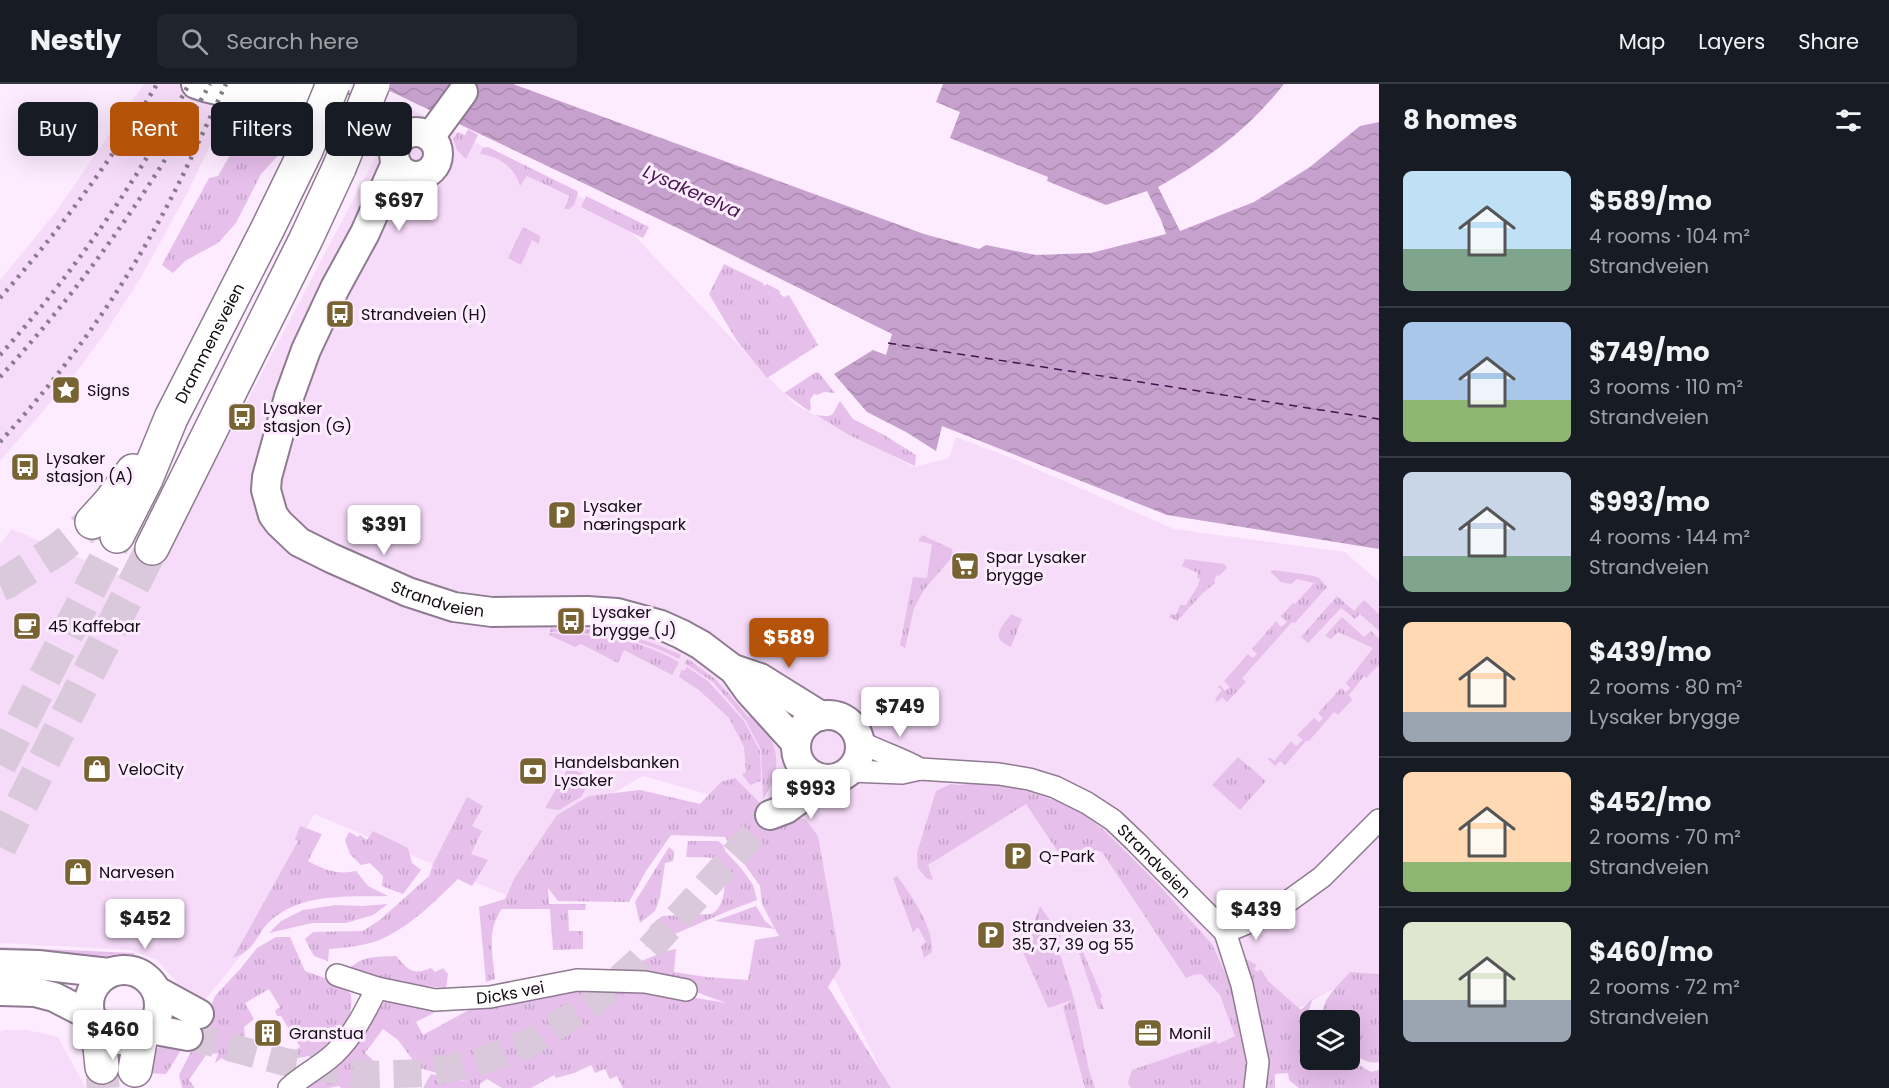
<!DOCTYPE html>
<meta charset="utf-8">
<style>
body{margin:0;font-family:Poppins,sans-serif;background:#20242c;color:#f1f3f6;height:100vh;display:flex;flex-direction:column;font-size:22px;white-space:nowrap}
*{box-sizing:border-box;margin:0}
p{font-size:20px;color:#9ea1a6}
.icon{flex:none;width:33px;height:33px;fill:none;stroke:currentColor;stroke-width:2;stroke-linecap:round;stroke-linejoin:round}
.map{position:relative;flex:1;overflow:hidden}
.details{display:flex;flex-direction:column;background:#171b24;width:510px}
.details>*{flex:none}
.guide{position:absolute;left:18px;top:18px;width:570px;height:54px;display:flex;gap:12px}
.tools{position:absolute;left:1300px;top:926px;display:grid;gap:12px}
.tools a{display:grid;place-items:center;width:60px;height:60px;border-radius:9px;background:#171b24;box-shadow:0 6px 24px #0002;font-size:30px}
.price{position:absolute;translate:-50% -51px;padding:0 14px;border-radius:6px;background:#fff;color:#222;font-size:20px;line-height:39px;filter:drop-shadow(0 2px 3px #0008)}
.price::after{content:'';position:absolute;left:50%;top:36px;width:18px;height:14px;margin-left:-9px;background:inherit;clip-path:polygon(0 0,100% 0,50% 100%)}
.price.on{background:#b45309;color:#fff}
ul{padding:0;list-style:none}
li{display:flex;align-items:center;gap:18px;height:150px;padding:0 24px}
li+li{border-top:2px solid #363941}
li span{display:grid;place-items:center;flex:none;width:168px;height:120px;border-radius:9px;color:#555}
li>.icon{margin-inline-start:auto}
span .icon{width:72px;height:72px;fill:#fffc;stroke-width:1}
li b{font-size:26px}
h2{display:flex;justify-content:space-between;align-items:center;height:72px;padding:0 24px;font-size:26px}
.tag{padding:0 21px;border-radius:9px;background:#171b24;box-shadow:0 6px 24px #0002;font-size:21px;line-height:54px}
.tag.on{background:#b45309;color:#fff}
header{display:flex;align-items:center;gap:36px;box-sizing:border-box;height:84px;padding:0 30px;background:#171b24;border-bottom:2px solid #363941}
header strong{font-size:28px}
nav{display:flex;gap:33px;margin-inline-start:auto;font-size:21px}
.search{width:420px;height:54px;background:#20242c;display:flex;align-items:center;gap:15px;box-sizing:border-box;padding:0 21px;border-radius:9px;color:#9ea1a6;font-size:22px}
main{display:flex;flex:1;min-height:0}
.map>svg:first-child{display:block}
.built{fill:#f7dcfa}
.grass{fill:url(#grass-tufts)}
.water{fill:url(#water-waves)}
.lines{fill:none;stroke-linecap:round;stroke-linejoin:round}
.ferry{stroke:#44154b;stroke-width:1.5;stroke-dasharray:8 6;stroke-linecap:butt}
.secondary-tunnel{stroke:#dac9db;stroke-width:28;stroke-dasharray:28 14;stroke-linecap:butt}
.trunk-tunnel{stroke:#dac9db;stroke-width:33;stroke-dasharray:33 16;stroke-linecap:butt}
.minor-casing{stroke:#8e7b90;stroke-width:24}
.secondary-casing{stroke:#8e7b90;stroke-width:32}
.trunk-casing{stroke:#8e7b90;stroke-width:36}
.minor{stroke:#fff;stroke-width:21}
.secondary{stroke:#fff;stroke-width:28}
.trunk{stroke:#fff;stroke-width:33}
.rail{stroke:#8a7d8b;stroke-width:4.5;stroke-dasharray:3 6;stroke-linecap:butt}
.trunk-bridge-casing{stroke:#8e7b90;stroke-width:36;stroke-linecap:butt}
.trunk-bridge{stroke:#fff;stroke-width:33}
.labels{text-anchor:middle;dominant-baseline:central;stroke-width:6;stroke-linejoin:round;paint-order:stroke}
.poi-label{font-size:16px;fill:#110a12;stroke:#fdebff;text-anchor:start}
.street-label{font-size:16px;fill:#110a12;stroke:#fdebff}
.water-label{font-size:18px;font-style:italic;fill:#44154b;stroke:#fdebff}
</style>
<header>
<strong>Nestly</strong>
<div class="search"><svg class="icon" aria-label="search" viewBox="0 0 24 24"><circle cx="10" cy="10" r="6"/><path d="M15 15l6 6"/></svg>Search here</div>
<nav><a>Map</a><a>Layers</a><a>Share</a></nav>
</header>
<main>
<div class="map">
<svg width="1379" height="1004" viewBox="0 0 1379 1004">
<defs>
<pattern id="grass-tufts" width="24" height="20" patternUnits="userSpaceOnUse" patternTransform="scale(1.5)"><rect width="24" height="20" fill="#e6bfeb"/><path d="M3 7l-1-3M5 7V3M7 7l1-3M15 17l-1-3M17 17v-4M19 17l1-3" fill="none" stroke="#c4a3c8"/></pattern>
<pattern id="water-waves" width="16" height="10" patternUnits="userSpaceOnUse" patternTransform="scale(1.5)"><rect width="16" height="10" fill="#c7a1cd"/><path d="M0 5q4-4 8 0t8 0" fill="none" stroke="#aa89af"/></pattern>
</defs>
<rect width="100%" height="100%" fill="#fdebff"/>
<path class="built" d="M144,0h95l-50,106 -49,89 -31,48 -33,46 -76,88v-181l55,-67z
M403,21l211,109 180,190 120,63 35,-9 7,-21 48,18 170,74 171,23 34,30v411l-24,-16 -200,111h-265l-144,-283 -103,-29 -93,54 -44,65 -192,-81 -75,144 -34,42 -25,-14 -23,-26 -28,-10 -129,-7v-399l12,-15 137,59z
M4,946h23l31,7 28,51h-86v-56z"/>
<path class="grass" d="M272,38l23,2 -11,25 -23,25 -25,49 -18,20 -33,18 -12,12 -11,-8 47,-87 9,-2 30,-52z
M468,45l10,6 -12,24 -9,-9 -4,-11 5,-7 7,3z
M488,63l89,44 1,2 -4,12 -5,4h-5l6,-13 -43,-20 -7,10c-5,-18 -21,-30 -40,-32l3,-6z
M586,112l63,31 -6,11 -62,-31z
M523,143l17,9 -1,8 -7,-4 -11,25 -13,-7z
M724,180l39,19 1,3 3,-2 13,7v3l4,3 5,-2 29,50 -51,33 -30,-37 -28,-47z
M816,288l3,1 16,20 -11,-1 -7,3 -3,-1 -4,6 1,9 -2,2 -25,-18z
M840,317l13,18 31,16 32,20 -1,11 -66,-31 -33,-20c20,3 15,0 24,-14z
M355,432l46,4c-17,16 -26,11 -47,7z
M922,451l30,14 1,7 -29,34 -10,18 -9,40 -5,-3 13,-68 14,1 5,-34 -14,-3z
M1185,475l39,5 3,4 -8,8 -2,-1 -3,5 1,3 -13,11 -25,27 -8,-4 2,-3 5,1 4,-10h6c5,-11 10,-12 14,-26l-3,-1 1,-5 -16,-7z
M1274,486l40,6 5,2 8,9 -32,36 -3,-1 -50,56 4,4 -19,20 -5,-5 -4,5 -3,-3 7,-9 -4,-3 2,-2 5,6 5,-4 -6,-6 24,-27 5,4 4,-4 -5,-5 24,-28 5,6 6,-5 -6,-6 12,-13 2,1 19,-21 -17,-4 -6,5 -10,-2 -10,-10z
M1337,512l17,15 10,-11 15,14v17l-19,-17 -5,5 -14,-11 -33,35 -7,-6z
M1011,530l11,5 -11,28c-22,-9 -10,-19 0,-33z
M1342,533l22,20 7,-6 8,8v26l-13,13 -2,-2 -15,19 3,5 -14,15 -4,-3 -25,29h-3l-21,24 -5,-4 -5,5 -7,-7 1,-2 5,4 17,-20 5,5 7,-6 -6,-5 17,-17 5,4 4,-4 -5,-5 23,-25 5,4 4,-4 -4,-5 27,-35 -35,-16 -7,7 -6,-3z
M550,544l61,2 47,15 23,10 -2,4c-43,-23 -80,-26 -129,-27z
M550,549c49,2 85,4 129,29l-7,13 -48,-25 -6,13 -37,-19 -6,3 -26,-12z
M688,575l27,20 15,16 18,22 8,-3c22,29 29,54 7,85l-2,-49 -15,-29 -33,-39 -29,-19z
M687,583l21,14 36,40 16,30 1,30 -11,4 -8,-11 4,-2 -2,-25 -15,-29 -30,-28 -20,-13 3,-8 2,2z
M1238,673l28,24 -26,29 -28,-25z
M568,684l24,9 -11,20 -22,13 -14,-2z
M735,694l47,47 15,-7 8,1 13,17 23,130 -13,21 63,101h-268l-6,-12 -7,3 -5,-10 -10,4 -4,-8 -17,8 -18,5 -2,-3 -23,13h-29l-15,-9 -7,5v4h-57l8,-14 38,8 -50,-14 -21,-28 -15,-11 -18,24 9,8 -7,27h-26l-2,-2 -10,2h-30l50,-43 37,-45 59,7 -29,15 7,13 53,-29 89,-16 66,-3 95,16 -52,-19 -50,-8 3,-9 39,-16 10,-2 -2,23 32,5 42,3 7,-40 24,-4 -4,-7 -60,-8 41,-15 9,15 10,8 -13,-25 -2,-18 -35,-49 -54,-2 -25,36 -17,31 -71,-1 -10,-13 1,16h37l-1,6h-17l1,21h14v18l-30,1 -3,-41h-48c-16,20 -9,47 -7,70l-9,3 -7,-75 26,-8 10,-22 42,-62 32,-19 51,-6 60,14 21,-22z
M994,697l79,25 31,24 52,52 56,62 27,59 5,28 2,39 -2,18h-113l-3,-5 4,-13 84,-29 2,3 17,-8 -15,-41 -19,-21 -8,1 -7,3 -84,-126 -17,-5 -21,14 -38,-57 -98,61 5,15 -6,-1 -9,-11 -1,-15 19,-62 15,-7 7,1z
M467,713l16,9 -11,20 10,5 -11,23 17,6 -16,26 -14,-7c-23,22 -45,45 -74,59 -14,7 -39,10 -55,11l-1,12 -14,-5 -9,-17 8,-7 50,-1 18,-12 48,-43 3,-9 6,2 -6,-3z
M300,742l22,8 -14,27c17,9 29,14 48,10l12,15 20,10c-41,1 -88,-4 -120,27 -8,8 -13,22 -23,29 -3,3 -9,4 -12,6l65,-117 -3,-2z
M373,747l35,17 4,15 9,7 -18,24 -21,-8 1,-10 -13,-13 -9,2 -11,-11 -5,-14 4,-8 9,5 2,-2 7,5z
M688,757h30l5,4 3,7 15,16 12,17 4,15 -29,11 -83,36 5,-21 12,-10 49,-2c16,-5 19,-49 4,-55 -8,-3 -21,-1 -29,-2z
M669,763l5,4 -1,10 -8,2 -5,34 -5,14 -15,12 -5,-21z
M897,792c14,19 37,51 35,76l-8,6 -3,-12 5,-4 -8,-15 -5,5 -20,-54z
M388,820l-15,11 -27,8h-34l-43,10 12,-12 22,-11 33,-5 26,1z
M1040,822l21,30 -4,9 17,54 15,71 6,18h-10l-22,-81 9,-7 -24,8 -25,-56z
M276,853h14l15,34 31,11 15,12c3,34 -16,45 -40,64l-2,-2 -23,4 -1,-3 15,-10 -19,-31h-4l-2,-5 5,-4 -11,-18 -24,14 9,16 -10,8 1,9 -10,6 4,9 -15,9 -2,-2 -7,5 3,-10 -12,2 -17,25 6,8h-13l-3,-13 22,-43 14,-36 26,-28 16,-20z
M1080,861l22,51 -2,2 4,11h-6l-20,-59z
M0,863l134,6 1,2 -17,-1 -27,5 -91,-7z
M396,872c13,14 16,20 35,12l4,4 8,-4 5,6 -2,14 -35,-3 -62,-16c13,-14 29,-12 47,-13z
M1242,873l15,8 -3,4 4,3 3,-3 7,12 33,29 12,-12 -5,14 3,11v36h38l22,13 8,-2v18h-80l-10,-8 -1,-7 -13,1v14h-11z
M1350,888l29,2v88c-11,2 -22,-4 -29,-12v-30h-26c-6,-19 15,-35 26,-48z
M165,959l18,4 -17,27 -20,-1c1,-14 7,-23 19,-30z"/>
<path class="water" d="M375,0h138l411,150 55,15 7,-4 50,10 55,-2 75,-19 -5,-14 -14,-29 -41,14 -59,-24 1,-4 -98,-39 10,-26 -24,-10 7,-18h341c-34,44 -77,76 -126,103l22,44 74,-29 56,-35 50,-41 19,-4v427l-212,-34 -225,-89 -6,25 -30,-19 -39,-20 -33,-38 39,-24 13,5 6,-21 -202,-100z"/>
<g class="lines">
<path class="ferry" d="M888,259l491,76"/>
<path class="secondary-tunnel" d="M188,952l97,26 82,13 59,-2 55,-12 49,-18 62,-40 46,-41 132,-147"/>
<path class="trunk-tunnel" d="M0,501l7,-3 50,-32 35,-28
M0,681l117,-229
M0,763l152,-299
M102,983l1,21"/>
<g class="minor-casing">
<g id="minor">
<path d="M860,658c20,10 41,16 60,27"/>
<path id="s1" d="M850,687l52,2 18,-4 79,5 30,5 26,8 32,16 26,17 22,21 90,91 17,53 16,77 -3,26"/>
<path d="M1225,848l47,-19 32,-23 18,-13 57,-57"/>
<path id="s2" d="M337,891l40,13 58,12 55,-3 87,-17 68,2 41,8"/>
<path d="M289,1004c14,-13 31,-21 45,-34 19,-18 31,-42 43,-66"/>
</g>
</g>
<g class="secondary-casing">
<g id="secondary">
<path d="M196,0c31,12 61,10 93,0"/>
<path d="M271,6c17,3 35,4 51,9 26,9 57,27 73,50"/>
<circle cx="416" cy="70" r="22"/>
<path d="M430,53l33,-45"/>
<path id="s3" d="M396,79l-31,70 -30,55 -29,62 -17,47 -22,80 -1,13 7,25 6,8 20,19 32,16 77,34 46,15 38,5 95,-1 30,2 44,12 20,9 20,11 33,25 15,21 47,52"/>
<path d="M736,586l24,8 61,38"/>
<circle cx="828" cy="663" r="32"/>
<path d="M770,731l16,-6 41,-30"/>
<path d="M0,880l38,1 71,8"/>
<circle cx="124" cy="921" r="35"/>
<path d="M0,907l35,1 19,5 37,19"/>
<path d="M157,907l42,23"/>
<path d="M150,945l38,7"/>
</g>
</g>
<g class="trunk-casing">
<g id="trunk">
<path d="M92,438l19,-21 22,-30"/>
<path id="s4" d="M117,452l29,-57 25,-61 96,-188 39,-80"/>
<path d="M152,464l154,-309 33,-71"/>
<path d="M98,943l4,40"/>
<path d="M135,986l6,-35"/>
</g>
</g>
<use href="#minor" class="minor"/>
<use href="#secondary" class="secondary"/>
<use href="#trunk" class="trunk"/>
<path class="rail" d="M0,214c58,-66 112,-138 157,-214
M0,271c74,-82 137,-174 189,-271
M0,293c82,-89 151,-188 210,-293
M0,358c65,-71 121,-149 166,-234 22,-41 40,-83 60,-124"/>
<g class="trunk-bridge-casing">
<path id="trunk-bridge" d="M306,66l27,-66
M339,84l34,-84"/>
</g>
<use href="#trunk-bridge" class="trunk-bridge"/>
</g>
<defs>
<g id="bus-square" transform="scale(1.5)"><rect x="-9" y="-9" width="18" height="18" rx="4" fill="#786332" stroke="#fdebff"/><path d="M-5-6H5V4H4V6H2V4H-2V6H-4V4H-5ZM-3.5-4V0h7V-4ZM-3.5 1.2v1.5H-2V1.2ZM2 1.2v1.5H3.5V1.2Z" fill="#fff"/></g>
<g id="sight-square" transform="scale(1.5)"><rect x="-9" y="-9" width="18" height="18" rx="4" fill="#786332" stroke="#fdebff"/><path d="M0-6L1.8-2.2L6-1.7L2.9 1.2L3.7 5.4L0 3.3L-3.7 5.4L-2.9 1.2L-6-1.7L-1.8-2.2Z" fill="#fff"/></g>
<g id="parking-square" transform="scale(1.5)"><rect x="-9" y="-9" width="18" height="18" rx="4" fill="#786332" stroke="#fdebff"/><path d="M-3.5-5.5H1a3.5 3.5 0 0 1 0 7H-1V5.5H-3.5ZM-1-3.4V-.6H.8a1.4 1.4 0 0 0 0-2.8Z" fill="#fff"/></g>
<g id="supermarket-square" transform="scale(1.5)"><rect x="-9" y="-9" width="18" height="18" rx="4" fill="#786332" stroke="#fdebff"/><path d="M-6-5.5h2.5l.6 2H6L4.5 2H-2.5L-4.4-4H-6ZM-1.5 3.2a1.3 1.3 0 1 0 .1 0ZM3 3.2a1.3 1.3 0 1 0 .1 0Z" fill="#fff"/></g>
<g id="cafe-square" transform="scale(1.5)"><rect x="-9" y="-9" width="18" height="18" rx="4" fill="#786332" stroke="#fdebff"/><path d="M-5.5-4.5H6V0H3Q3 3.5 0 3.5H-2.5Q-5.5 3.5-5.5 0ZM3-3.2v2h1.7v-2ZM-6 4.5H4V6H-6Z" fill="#fff"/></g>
<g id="shop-square" transform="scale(1.5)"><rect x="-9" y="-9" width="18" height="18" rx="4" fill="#786332" stroke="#fdebff"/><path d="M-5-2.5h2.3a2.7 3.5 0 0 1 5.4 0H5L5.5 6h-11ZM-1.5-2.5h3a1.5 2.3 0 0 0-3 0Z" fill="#fff"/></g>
<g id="bank-square" transform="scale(1.5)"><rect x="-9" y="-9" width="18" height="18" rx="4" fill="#786332" stroke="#fdebff"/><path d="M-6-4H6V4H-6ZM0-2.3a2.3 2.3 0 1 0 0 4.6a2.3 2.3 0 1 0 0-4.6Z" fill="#fff"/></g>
<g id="building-square" transform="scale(1.5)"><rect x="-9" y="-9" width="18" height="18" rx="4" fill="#786332" stroke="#fdebff"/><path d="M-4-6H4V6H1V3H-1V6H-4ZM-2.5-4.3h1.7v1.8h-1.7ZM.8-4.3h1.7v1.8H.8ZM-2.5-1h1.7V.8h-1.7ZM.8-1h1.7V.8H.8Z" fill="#fff"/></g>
<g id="office-square" transform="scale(1.5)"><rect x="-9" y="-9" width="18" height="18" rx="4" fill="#786332" stroke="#fdebff"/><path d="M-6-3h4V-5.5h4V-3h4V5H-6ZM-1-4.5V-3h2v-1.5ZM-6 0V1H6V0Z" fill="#fff"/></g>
</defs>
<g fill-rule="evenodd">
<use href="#bus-square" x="340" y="230"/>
<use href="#sight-square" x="66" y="306"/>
<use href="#bus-square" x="242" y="333"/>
<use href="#bus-square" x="25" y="383"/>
<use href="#parking-square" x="562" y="431"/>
<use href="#supermarket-square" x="965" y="482"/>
<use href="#bus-square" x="571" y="537"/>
<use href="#cafe-square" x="27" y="542"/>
<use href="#shop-square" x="97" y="685"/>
<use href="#bank-square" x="533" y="687"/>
<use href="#parking-square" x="1018" y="772"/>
<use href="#shop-square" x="78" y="788"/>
<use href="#parking-square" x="991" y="851"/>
<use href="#building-square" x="268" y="949"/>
<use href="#office-square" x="1148" y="949"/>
</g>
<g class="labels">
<g class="poi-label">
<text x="361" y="230">Strandveien (H)</text>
<text x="87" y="306">Signs</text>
<text x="263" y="324">Lysaker<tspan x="263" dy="18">stasjon (G)</tspan></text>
<text x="46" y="374">Lysaker<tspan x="46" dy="18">stasjon (A)</tspan></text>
<text x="583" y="422">Lysaker<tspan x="583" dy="18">næringspark</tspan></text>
<text x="986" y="473">Spar Lysaker<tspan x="986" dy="18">brygge</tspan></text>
<text x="592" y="528">Lysaker<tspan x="592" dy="18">brygge (J)</tspan></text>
<text x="48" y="542">45 Kaffebar</text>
<text x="554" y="678">Handelsbanken<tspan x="554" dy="18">Lysaker</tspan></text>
<text x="118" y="685">VeloCity</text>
<text x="1039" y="772">Q-Park</text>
<text x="99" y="788">Narvesen</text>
<text x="1012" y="842">Strandveien 33,<tspan x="1012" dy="18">35, 37, 39 og 55</tspan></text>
<text x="289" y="949">Granstua</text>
<text x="1169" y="949">Monil</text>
</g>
<g class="street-label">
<text stroke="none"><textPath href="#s4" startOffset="214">Drammensveien</textPath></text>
<text stroke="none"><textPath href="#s3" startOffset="568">Strandveien</textPath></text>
<text stroke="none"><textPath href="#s1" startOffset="332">Strandveien</textPath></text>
<text stroke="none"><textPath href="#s2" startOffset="177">Dicks vei</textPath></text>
</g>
<g class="water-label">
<text transform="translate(692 107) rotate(24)">Lysakerelva</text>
</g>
</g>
</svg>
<div class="tools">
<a><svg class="icon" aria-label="layers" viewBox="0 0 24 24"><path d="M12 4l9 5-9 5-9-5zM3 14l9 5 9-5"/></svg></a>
</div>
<b class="price" style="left:399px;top:148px">$697</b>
<b class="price" style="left:384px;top:472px">$391</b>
<b class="price on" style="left:789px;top:585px">$589</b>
<b class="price" style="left:900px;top:654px">$749</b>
<b class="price" style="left:811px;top:736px">$993</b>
<b class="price" style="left:1256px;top:857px">$439</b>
<b class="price" style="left:145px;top:866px">$452</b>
<b class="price" style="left:113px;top:977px">$460</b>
<div class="guide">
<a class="tag">Buy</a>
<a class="tag on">Rent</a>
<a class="tag">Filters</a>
<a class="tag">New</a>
</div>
</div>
<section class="details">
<h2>8 homes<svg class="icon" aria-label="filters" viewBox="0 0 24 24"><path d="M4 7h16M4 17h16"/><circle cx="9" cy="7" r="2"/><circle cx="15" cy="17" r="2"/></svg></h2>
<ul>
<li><span style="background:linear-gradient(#bfe0f5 65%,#7fa58c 0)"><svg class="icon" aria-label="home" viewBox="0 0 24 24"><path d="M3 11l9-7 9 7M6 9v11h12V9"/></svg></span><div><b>$589/mo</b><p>4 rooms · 104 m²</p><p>Strandveien</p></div></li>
<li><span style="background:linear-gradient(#a9c7e8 65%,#8fb573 0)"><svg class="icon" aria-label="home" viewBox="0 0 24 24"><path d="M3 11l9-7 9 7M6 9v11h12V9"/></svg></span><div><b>$749/mo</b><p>3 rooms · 110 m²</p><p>Strandveien</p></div></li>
<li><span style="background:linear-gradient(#c9d6e8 70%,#7fa58c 0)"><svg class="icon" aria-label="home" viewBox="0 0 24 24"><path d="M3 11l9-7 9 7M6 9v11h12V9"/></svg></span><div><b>$993/mo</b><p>4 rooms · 144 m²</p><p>Strandveien</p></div></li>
<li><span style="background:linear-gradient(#ffd9b3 75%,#9aa5b1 0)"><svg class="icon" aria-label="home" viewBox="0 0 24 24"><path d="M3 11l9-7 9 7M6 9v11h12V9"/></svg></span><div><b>$439/mo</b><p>2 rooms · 80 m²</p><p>Lysaker brygge</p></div></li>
<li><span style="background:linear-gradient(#ffd9b3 75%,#8fb573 0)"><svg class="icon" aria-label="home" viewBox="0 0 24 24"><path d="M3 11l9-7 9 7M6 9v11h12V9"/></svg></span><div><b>$452/mo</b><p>2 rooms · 70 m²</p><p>Strandveien</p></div></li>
<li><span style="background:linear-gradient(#dfe7d0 65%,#9aa5b1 0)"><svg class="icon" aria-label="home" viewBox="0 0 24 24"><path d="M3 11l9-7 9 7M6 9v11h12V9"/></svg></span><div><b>$460/mo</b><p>2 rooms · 72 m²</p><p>Strandveien</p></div></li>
</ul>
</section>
</main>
